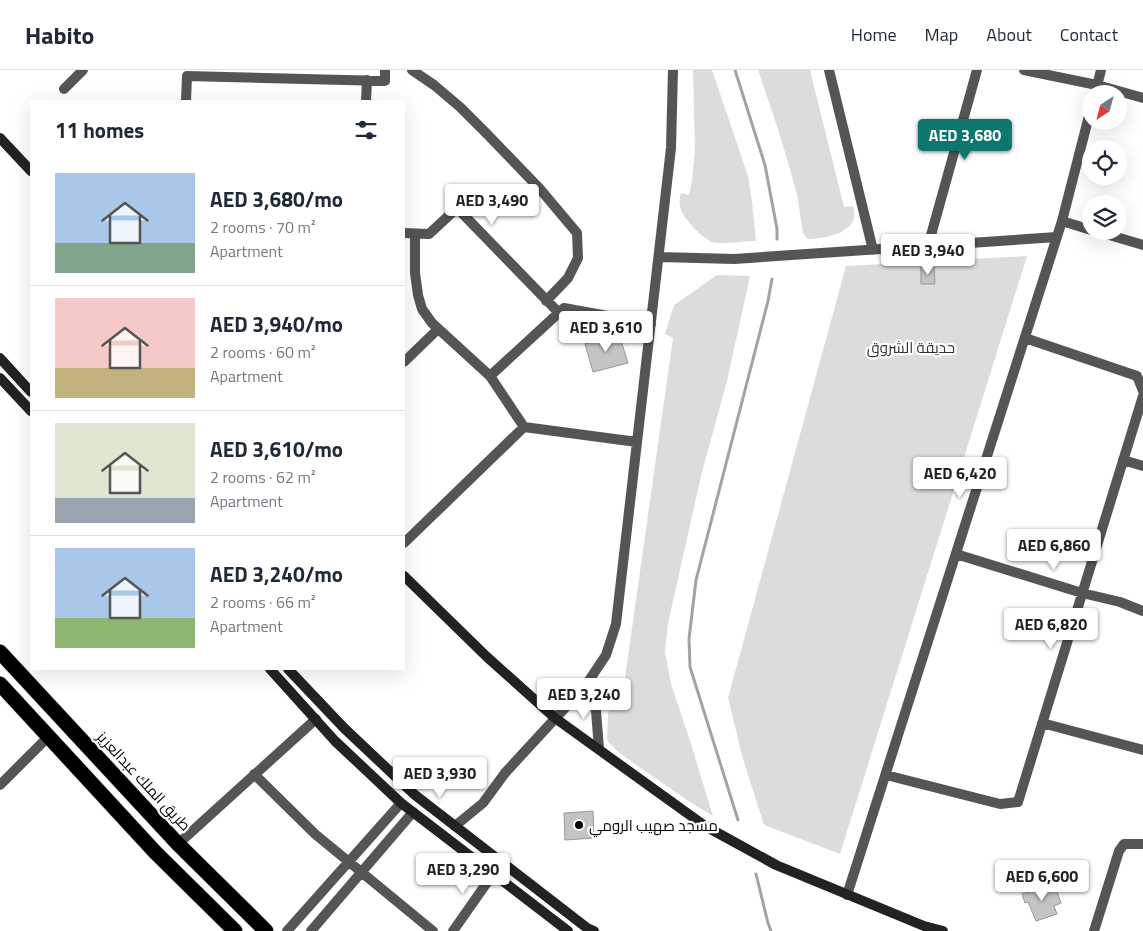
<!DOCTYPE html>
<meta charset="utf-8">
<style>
body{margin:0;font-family:"Titillium Web",Cairo,sans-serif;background:#f2f2f3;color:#1f2937;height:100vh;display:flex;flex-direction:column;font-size:19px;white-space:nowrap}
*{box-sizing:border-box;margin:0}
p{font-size:16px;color:#747a83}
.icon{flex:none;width:28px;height:28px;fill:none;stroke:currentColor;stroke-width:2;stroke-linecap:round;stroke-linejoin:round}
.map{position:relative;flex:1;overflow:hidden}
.side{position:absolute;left:30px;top:30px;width:375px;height:570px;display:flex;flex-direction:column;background:#fff;border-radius:0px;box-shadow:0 5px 20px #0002}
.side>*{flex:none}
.needle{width:32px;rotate:216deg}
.fabs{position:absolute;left:1082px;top:15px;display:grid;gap:10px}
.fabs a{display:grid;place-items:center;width:45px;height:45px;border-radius:50%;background:#fff;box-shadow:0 5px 20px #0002;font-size:25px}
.price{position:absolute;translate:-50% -42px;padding:0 11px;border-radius:5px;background:#fff;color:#222;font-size:16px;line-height:32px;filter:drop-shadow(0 1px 2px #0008)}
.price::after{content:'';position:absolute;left:50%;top:30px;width:15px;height:11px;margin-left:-8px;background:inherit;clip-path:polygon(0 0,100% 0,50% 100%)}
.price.current{background:#0f766e;color:#fff}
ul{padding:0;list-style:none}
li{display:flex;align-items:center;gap:15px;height:125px;padding:0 25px}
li+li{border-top:1px solid #e0e1e3}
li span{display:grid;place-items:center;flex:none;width:140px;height:100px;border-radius:0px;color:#555}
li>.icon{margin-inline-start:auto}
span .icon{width:60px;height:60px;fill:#fffc;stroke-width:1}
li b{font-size:21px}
h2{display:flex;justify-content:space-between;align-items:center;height:60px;padding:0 25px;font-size:21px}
header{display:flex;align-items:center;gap:30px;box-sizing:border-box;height:70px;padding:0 25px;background:#fff;border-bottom:1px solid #e0e1e3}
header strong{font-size:24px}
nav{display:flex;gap:28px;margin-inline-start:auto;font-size:18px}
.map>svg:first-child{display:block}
.green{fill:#dcdcdc}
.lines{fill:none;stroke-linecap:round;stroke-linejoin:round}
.stream{stroke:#a3a3a3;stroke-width:3}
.building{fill:#c4c4c4;stroke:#999}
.highway-casing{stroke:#dbdbdb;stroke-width:16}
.street{stroke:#555;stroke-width:10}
.secondary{stroke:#222;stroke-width:10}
.highway{stroke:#000;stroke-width:15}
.poi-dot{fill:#000;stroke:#fff;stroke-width:2}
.labels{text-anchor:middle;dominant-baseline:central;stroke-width:4.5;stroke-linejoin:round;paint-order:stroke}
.park-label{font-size:15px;fill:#333;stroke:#fff}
.street-label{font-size:15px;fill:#000;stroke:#fff}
.poi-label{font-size:15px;fill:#000;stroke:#fff;text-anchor:start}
</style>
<header>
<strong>Habito</strong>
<nav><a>Home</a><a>Map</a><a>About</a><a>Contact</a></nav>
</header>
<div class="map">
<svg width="1143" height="861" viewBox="0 0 1143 861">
<rect width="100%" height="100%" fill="#fff"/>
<path class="green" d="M693,0h19l36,106 4,26 4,39c-14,0 -30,4 -44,1 -10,-4 -25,-20 -30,-30 -3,-6 -3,-13 -1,-19l8,2 3,-14 3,-31z
M758,0h52l34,137 9,-1c9,26 -27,33 -46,33l-4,-6 -6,-39 -10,-35 -11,-36z
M1027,186l-187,598 -76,-29 -21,-66 -15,-61 118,-432z
M717,205l33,1 -23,105 -25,91 -34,151 -3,29 6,32 20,60 22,72 -26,-16 -69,-48 -11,-12 1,-26 4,-10 9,2 52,-368 -8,-4 9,-29z"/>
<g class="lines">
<path class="stream" d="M735,0l30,95 12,64v10
M738,750l-48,-153 -1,-28 7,-59 72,-279 4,-22
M756,804l12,49 3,8"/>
</g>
<path class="building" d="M921,197h13l1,17h-14z
M619,264l9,29 -35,9 -8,-28z
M593,741l1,27 -29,2 -1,-27z
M1048,816l2,5 6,-2 5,14 -7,3 3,8 -21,7 -8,-19 -3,1 -3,-9z"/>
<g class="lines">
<g class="highway-casing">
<path id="highway" d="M0,582l178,192 88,87
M0,614l155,168 80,79"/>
</g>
<path class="street" d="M412,0l22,15 26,22 28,28 52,54 37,44 1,25 -10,20 -22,23
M829,0l44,180
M1024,0l73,15 46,13
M64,19l19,-19
M1095,24l6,-24
M186,31l1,-25 198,5v-11
M366,31l1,-21
M1062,151l29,9
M1096,161l47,14
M404,163l25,1 28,-26 102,105
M415,164v39l3,22 4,14 10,14 58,53
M928,176l49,-176
M659,187l75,2 323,-22
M1025,268l112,38 6,15
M404,292l34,-33
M524,357l-34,-51 74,-68 87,16
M1123,390l20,6
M404,473l120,-116 113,15
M956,484l126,39 38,9 23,9
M586,615l9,13 4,51
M1042,653l101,27
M254,704l61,60 118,97
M886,705l114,29 18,-2 125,-406
M0,715l48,-48
M455,756l28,-23 22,-30 81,-88 20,-30 10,-31 55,-476 2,-78
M178,774l138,-125
M847,825l215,-674 29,-113
M287,861l114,-128
M311,861l102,-119
M453,861l40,-57
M1094,861l25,-80 5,-7h19"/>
<path class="secondary" d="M0,68l31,33
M0,288l31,34
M0,308l31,33
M404,506l83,81 68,61 150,108 71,39 148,61 19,5
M270,599l65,72 66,62 167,128
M288,599l56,59 71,67 172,133 7,3"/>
<use href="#highway" class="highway"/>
</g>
<circle class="poi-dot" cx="579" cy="755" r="5"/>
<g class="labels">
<g class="park-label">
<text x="911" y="277">حديقة الشروق</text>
</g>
<g class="street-label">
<text transform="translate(144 711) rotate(47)">طريق الملك عبدالعزيز</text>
</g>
<g class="poi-label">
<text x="589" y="755">مسجد صهيب الرومي</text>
</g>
</g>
</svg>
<div class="fabs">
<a><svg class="needle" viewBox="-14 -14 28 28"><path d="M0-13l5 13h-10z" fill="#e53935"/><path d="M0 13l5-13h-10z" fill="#747a83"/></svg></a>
<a><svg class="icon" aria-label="locate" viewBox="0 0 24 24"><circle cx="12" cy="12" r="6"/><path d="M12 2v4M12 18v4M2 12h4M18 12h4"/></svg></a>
<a><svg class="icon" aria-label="layers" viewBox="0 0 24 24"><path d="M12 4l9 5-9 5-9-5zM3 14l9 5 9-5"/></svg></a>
</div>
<b class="price current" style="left:965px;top:91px">AED 3,680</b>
<b class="price" style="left:492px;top:156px">AED 3,490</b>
<b class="price" style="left:928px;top:206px">AED 3,940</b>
<b class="price" style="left:606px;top:283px">AED 3,610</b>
<b class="price" style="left:960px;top:429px">AED 6,420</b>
<b class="price" style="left:1054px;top:501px">AED 6,860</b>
<b class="price" style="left:1051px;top:580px">AED 6,820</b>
<b class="price" style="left:584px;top:650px">AED 3,240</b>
<b class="price" style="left:440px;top:729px">AED 3,930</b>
<b class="price" style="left:463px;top:825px">AED 3,290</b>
<b class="price" style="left:1042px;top:832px">AED 6,600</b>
<section class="side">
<h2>11 homes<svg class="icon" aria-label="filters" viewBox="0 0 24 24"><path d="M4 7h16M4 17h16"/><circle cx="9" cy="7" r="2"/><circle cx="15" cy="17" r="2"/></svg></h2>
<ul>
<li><span style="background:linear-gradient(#a9c7e8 70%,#7fa58c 0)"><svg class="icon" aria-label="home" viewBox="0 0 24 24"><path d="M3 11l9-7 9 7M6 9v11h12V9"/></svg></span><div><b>AED 3,680/mo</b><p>2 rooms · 70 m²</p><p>Apartment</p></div></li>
<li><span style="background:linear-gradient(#f6c9c9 70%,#c2b280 0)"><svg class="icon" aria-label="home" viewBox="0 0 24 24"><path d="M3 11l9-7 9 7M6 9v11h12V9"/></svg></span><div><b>AED 3,940/mo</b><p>2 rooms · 60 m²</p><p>Apartment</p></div></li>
<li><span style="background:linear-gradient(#dfe7d0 75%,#9aa5b1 0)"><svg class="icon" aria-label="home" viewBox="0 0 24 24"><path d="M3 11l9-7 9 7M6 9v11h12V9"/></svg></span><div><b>AED 3,610/mo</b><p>2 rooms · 62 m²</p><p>Apartment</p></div></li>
<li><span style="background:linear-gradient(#a9c7e8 70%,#8fb573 0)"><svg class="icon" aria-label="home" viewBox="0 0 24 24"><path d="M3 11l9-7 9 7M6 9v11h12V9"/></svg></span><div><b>AED 3,240/mo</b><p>2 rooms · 66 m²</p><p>Apartment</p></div></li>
</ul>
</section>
</div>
